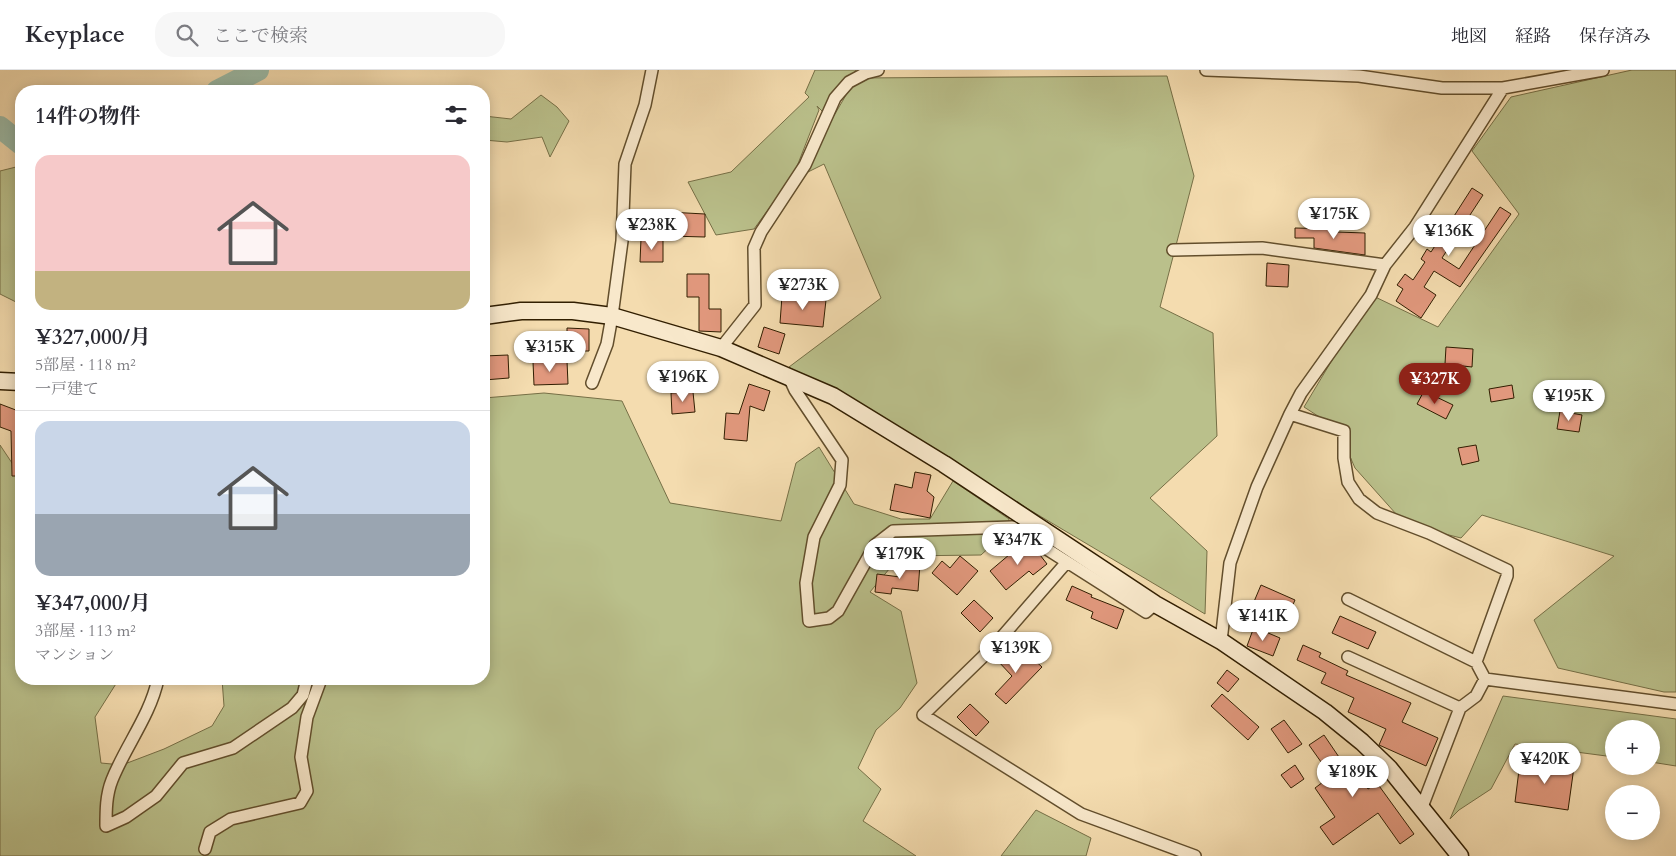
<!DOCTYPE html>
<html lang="ja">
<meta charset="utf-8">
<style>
body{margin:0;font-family:Cardo,"Noto Serif JP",serif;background:#f7f7f7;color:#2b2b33;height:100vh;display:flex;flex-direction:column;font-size:19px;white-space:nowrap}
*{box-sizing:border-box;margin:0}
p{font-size:16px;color:#7c7c81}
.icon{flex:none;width:28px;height:28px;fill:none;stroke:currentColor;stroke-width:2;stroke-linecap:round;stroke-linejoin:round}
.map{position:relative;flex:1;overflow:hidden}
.details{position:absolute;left:15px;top:15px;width:475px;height:600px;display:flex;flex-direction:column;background:#fff;border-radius:20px;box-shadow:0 2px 12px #0003}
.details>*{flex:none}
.fabs{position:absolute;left:1605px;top:650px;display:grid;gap:10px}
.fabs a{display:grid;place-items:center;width:55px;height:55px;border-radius:50%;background:#fff;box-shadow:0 2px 12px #0003;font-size:25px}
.price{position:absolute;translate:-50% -42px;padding:0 11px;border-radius:18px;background:#fff;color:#222;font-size:16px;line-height:32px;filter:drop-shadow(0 1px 2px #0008)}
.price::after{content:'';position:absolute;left:50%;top:30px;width:15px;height:11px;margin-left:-8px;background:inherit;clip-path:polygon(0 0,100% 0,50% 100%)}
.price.selected{background:#8f2418;color:#fff}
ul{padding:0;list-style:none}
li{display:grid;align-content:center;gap:10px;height:265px;padding:0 20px}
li+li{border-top:1px solid #e1e1e2}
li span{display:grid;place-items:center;height:155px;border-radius:15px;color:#555}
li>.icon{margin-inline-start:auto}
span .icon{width:90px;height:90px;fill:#fffc;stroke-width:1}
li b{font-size:21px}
h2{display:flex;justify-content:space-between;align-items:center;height:60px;padding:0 20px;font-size:21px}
header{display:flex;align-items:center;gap:30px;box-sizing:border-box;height:70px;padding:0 25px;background:#fff;border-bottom:1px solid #e1e1e2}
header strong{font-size:24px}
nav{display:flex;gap:28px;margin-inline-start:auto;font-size:18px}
.search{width:350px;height:45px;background:#f7f7f7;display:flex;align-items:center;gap:12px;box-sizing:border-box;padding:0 18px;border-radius:20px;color:#7c7c81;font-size:19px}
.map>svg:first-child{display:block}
.green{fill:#bac08b;stroke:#766f46}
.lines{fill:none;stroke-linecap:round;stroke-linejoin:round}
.river{stroke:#9cbca9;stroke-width:22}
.building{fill:#e1987d;stroke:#311e01}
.street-casing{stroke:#624e2c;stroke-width:14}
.secondary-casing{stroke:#311e01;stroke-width:19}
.street{stroke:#f8e8cb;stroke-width:11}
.secondary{stroke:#f8e8cb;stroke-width:16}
</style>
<header>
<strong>Keyplace</strong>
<div class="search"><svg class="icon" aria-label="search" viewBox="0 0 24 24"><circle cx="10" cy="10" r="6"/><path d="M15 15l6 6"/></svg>ここで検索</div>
<nav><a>地図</a><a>経路</a><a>保存済み</a></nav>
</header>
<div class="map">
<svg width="1676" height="786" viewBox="0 0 1676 786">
<rect width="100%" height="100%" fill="#f4dcaf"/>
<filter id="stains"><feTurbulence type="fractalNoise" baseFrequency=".004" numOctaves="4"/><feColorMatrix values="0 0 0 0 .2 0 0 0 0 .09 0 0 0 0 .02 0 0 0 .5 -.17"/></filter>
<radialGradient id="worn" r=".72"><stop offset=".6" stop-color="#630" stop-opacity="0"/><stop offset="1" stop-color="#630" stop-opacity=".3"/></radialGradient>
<path class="green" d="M815,0h41l-32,43 -7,-7 2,4 -25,64 -40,55 -38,6 -28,-53 43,-10 78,-75 -4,-4z
M1632,0h44v622h-12l-106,-24 -24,-48 80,-64 -132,-41 -21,23 -56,-14 -50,-56 -17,-39 -34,-22 67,-112 67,32 81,-113 -47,-63 39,-54z
M1167,6l27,100 -34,131 53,26 4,103 -67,62 57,53 -2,63 -416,-247 92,-69 -57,-134 -26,13 58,-99z
M541,25l16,12 12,14 -19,36 -8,-20 -35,5 -23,-2v-24l27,3z
M16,97h5v133l-5,2 -16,-8v-123z
M544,323l78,8 48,102 111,18 15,-58 23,-16 35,57 47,15h29l23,-38 56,38 -1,11 -27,25 -81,1 -30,36 31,19 16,72 -17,25 -24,22 -18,38 23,21 -18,32 53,35h-916v-411l12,18h9v216h98l-24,38 6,46 21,2 42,-16 48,-23 12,-20 -2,-27h262v-281z
M1503,626l173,23v47l-25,-4v-33h-37v28l-99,-13 -24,45 -32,21 -9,9z
M1036,740l55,28 -5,18h-85z"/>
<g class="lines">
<path class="river" d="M217,21l41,-21
M0,57l21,17"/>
</g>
<path class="building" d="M1472,118l11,7 -41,63 17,11 41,-62 11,7 -51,73 -26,-16 -10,16 12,8 -15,23 -25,-17 7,-12 -6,-4 8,-11 8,6 12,-18 -4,-3 6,-10 4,3z
M668,142l37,2v23l-37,-1z
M1295,158l43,1 -1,3 28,1v22l-51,-7v-10h-19z
M641,169l22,1v22h-23z
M1267,193l22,2 -1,22 -22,-1z
M687,204h22v35h12v23l-22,-1v-34h-12z
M782,226l44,4 -3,27 -43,-4z
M764,257l21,7 -6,20 -21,-7z
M567,258l22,1v22h-22z
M1446,277l27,2 -1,18 -27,-3z
M508,285l1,23 -25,2v-24z
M567,291l1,23 -34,1 -1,-23z
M749,314l21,7 -6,20 -14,-5 -3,35 -23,-2 2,-26 13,1z
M1512,315l2,13 -23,4 -2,-13z
M1424,321l29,14 -7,14 -29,-15z
M693,322l2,20 -23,2 -1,-21z
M0,334l21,8v64h-9l-1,-45 -11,-4z
M1560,341l22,4 -3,17 -22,-3z
M1476,375l3,16 -17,4 -4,-17z
M915,402l16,3 -4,16 7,6 -4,21 -40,-8 5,-26 17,4z
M1023,473l14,8 10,13 -14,11 -4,-4 -23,19 -16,-19z
M960,486l18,15 -21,24 -25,-22 10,-12 8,7z
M902,492l18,2 -2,27 -26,-3 -1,6 -16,-2 2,-18 23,3z
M1261,515l34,15 -8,18 -34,-14z
M1072,516l20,9 -1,2 33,13 -7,19 -26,-11 2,-6 -27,-12z
M974,530l19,18 -13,14 -19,-19z
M1340,546l36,16 -8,17 -36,-16z
M1254,557l26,11 -7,18 -26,-10z
M1303,575l18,8 -2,4 29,14 -2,4 65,28 -9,19 36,16 -12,28 -47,-21 7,-16 -38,-17 6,-14 -33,-15 5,-10 -29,-13z
M1010,577l15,16 6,-6 11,10 -36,37 -11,-10 17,-18 -15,-16z
M1227,600l12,9 -11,13 -11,-9z
M1222,624l37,33 -11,13 -37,-34z
M970,634l19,18 -13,14 -19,-19z
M1284,650l18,24 -14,9 -17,-24z
M1324,665l19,28 4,-3 21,29 9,-6 37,51 -14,10 -22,-31 -45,32 -13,-18 15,-10 -20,-29 16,-12 -22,-31z
M1520,692l54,5 -6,43 -53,-8z
M1295,695l9,14 -13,9 -10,-13z"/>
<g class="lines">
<g class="street-casing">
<path id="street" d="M1206,0l153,6 83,12h61l100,-18
M1173,180l89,-2 123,17
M721,278l34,-43 -1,-57 7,-16 44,-67 30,-67 14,-16 17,-9 12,-3
M789,307l6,13 47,70 -2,25 -26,52 -8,46 3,38 20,-3 9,-7 37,-66 18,-14 119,-4 134,85 9,-8
M592,313l15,-39 5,-28 10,-75 3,-77 20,-59 7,-35
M1290,344l54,17v27l4,24 11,17 18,14 52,20 78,37v6l-31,86 -128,-63
M1066,493l-72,83 -71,69 158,99 114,42
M1221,571l9,-78 27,-76 33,-73 11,-21 70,-98 14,-30 30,-38 88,-139
M1348,587l112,51 -38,99
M1476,592l9,17 191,25
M158,609c-8,37 -32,66 -46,101 -6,15 -6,31 -6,46l20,-9 30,-21 27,-33 50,-15 59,-40 11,-13 4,-16
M1460,638l16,-12 9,-17
M205,779l5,-17 21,-13 69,-16 7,-12 -6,-34 6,-40 14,-38"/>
</g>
<g class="secondary-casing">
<path id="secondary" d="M484,246l37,-5h52l39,5 109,32 112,48 111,68 211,140 66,37 104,71 37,30 27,26 71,88
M0,311l21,1"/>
</g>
<use href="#street" class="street"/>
<use href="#secondary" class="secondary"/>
</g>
<rect width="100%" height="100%" filter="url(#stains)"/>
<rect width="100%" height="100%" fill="url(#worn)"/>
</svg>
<div class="fabs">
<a>+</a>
<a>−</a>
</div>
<b class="price" style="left:1334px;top:170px">¥175K</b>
<b class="price" style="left:652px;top:181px">¥238K</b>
<b class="price" style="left:1449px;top:187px">¥136K</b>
<b class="price" style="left:803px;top:241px">¥273K</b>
<b class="price" style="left:550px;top:303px">¥315K</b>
<b class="price" style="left:683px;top:333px">¥196K</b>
<b class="price selected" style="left:1435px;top:335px">¥327K</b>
<b class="price" style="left:1569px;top:352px">¥195K</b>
<b class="price" style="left:1018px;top:496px">¥347K</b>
<b class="price" style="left:900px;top:510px">¥179K</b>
<b class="price" style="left:1263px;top:572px">¥141K</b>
<b class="price" style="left:1016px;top:604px">¥139K</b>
<b class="price" style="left:1545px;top:715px">¥420K</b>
<b class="price" style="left:1353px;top:728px">¥189K</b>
<section class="details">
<h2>14件の物件<svg class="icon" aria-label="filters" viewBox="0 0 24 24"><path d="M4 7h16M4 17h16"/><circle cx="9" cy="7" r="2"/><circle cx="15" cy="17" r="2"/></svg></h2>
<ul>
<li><span style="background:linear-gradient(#f6c9c9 75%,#c2b280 0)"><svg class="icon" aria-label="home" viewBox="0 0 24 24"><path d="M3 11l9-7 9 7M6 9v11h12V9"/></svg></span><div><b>¥327,000/月</b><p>5部屋 · 118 m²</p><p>一戸建て</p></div></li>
<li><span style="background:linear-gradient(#c9d6e8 60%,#9aa5b1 0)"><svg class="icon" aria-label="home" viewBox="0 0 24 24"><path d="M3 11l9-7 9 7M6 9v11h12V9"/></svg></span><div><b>¥347,000/月</b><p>3部屋 · 113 m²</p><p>マンション</p></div></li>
</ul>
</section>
</div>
